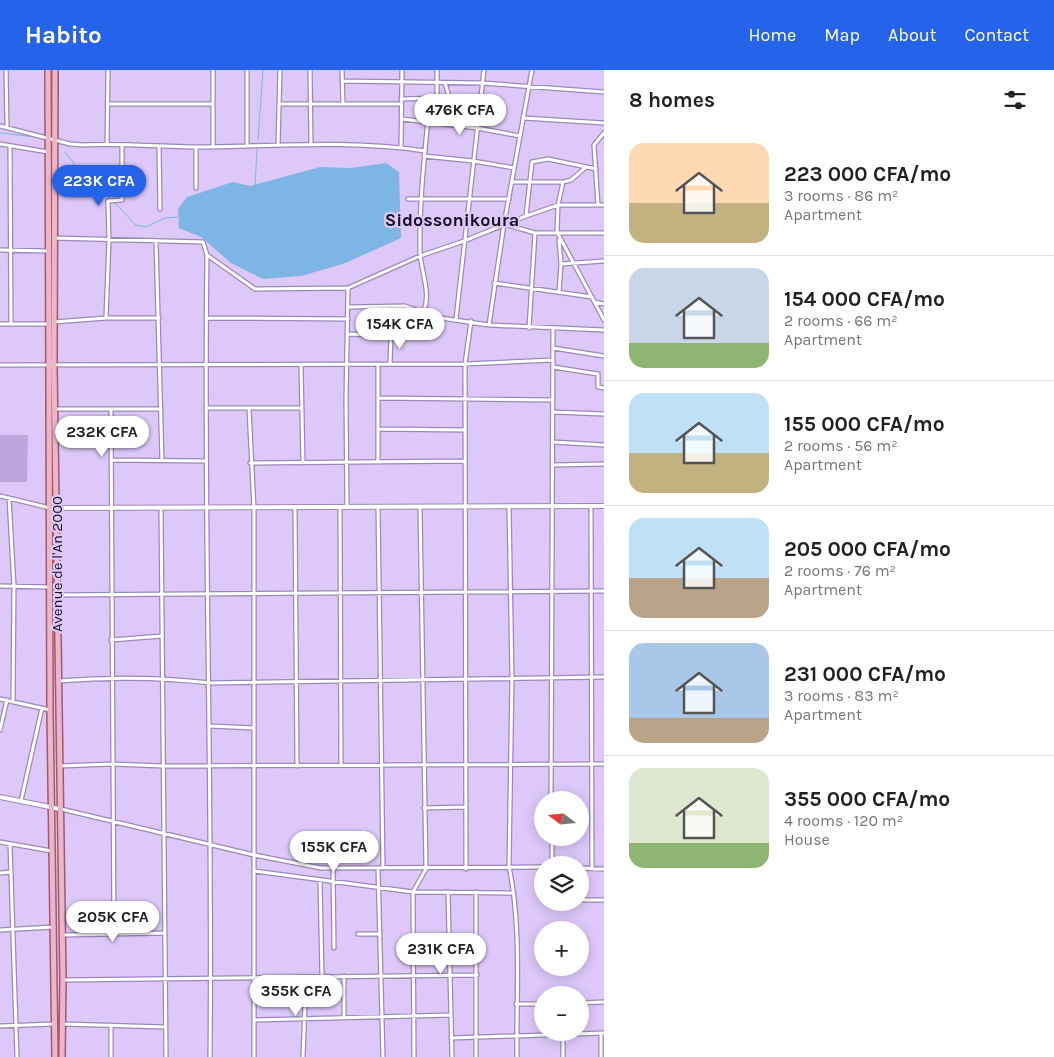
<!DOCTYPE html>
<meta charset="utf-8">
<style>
body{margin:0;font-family:Karla,sans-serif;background:#f6f6f6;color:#222;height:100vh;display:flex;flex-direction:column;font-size:19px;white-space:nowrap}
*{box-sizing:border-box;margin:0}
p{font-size:16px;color:#767676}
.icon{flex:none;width:28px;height:28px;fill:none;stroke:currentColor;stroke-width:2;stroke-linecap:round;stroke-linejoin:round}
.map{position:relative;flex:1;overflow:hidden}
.side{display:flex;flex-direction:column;background:#fff;width:450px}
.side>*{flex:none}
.needle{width:32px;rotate:286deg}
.tools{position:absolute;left:534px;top:721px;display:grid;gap:10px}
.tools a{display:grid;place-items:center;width:55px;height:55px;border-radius:50%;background:#fff;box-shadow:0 2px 12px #0003;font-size:25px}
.price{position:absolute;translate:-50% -42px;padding:0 11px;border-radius:18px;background:#fff;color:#222;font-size:16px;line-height:32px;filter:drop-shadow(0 1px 2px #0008)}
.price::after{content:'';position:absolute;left:50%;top:30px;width:15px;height:11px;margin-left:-8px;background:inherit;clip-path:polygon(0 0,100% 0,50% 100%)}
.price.on{background:#2563eb;color:#fff}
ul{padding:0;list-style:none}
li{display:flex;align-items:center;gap:15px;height:125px;padding:0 25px}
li+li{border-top:1px solid #e0e0e0}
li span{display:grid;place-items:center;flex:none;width:140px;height:100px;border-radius:15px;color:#555}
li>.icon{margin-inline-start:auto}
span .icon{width:60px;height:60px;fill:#fffc;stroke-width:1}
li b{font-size:21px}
h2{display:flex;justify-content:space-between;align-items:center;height:60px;padding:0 25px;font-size:21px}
header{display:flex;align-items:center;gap:30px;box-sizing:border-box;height:70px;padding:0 25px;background:#2563eb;color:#fff}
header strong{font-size:24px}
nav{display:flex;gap:28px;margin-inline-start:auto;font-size:18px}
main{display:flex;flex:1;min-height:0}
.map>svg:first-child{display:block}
.green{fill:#bda6db}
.water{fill:#7db5e4}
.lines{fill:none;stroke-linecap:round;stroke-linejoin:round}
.stream{stroke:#7db5e4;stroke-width:1}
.minor-casing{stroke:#9c88b6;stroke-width:5.5}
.tertiary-casing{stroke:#9c88b6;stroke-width:6}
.primary-casing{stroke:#9d5b71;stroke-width:8}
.minor{stroke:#fff;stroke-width:3}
.tertiary{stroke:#fff;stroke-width:4}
.primary{stroke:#efb5c4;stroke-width:5}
.labels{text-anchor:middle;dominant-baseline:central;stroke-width:4.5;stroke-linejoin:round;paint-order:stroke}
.street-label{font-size:15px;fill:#181022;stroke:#ddc8f9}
.quarter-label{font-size:18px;font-weight:bold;fill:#181022;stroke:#ddc8f9}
</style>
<header>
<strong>Habito</strong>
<nav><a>Home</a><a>Map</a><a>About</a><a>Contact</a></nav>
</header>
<main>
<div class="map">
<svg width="604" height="987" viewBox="0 0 604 987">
<rect width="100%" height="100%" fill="#ddc8f9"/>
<path class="green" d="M0,365h28l-1,47h-27z"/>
<path class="water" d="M386,93l13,9 2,66 -58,26 -42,12 -38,3 -32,-16 -30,-26 -22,-9 -1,-19 9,-12 46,-15 17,4 70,-19 31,1z"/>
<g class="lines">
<path class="stream" d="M0,63l35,4
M258,70l5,-70
M65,82l19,24 27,23
M255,115l2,-36
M114,132l22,23 10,2 19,-9 13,-1"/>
<g class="minor-casing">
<path id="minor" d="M6,0l1,57
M310,0l1,75
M342,0l1,34
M342,11l140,2 122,9
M445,13l13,44
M401,29l36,-1v-28
M108,34h105
M279,34h122
M523,48l81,5
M402,49l75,9 43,8
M0,56l70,18 13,1c40,-2 81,2 121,2 74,-1 148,-7 221,4
M0,74l48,8
M107,75l1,-75
M278,75l2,-75
M10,76l1,178
M159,76l1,63
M247,76v-76
M196,77v41
M213,77v-77
M401,78l1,-78
M424,86l49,5 41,7
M512,112h51l8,-2 14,-12
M563,112l-5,23 -1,27 47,88
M408,129h101
M598,135l-4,-60 10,-12
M526,146l6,-54 16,-3 48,10
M504,154l31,9h69
M54,168l149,4 4,13 48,34 93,-1 72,-32 44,-15 62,-25 32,-11h46
M559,170l2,24 -2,28
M156,171l6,220
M0,180l49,1
M207,185c-4,267 6,535 3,802
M561,194l43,-3
M494,213l98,14
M595,232l9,2
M349,237l56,-1 29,11 55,8 115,5
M106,248l3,-78 -1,-39 14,-1v-55
M206,248l142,1
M456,249l28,-249
M54,252l52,-4h53
M0,254h49
M489,255l15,-101 28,-154
M529,258l6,-95
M348,264l43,2c7,-2 31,-20 33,-26 7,-16 -3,-40 -4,-57 -1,-52 5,-102 10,-154
M553,278l51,8
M390,294l1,-28
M0,295l465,-1 88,-4
M301,295l2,98
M553,297l45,7v13l6,1
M378,328l175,2
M206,338h96
M54,339h107
M111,339l3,525
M249,339l5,99v549
M553,342l51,2
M378,359l87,1
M553,372l51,3
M111,390l95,1
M378,392v-98
M250,393l215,-2
M552,395l52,-1
M0,426l50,12
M9,428l5,88 -1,115
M509,436l3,172 -3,188c13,63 7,128 8,191
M591,436l1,363
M347,437l-1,-107 2,-112
M378,437l5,361
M295,438l2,258
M340,438l1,257
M161,439l5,548
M0,516l49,1
M58,525l546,-4
M111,570l51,-4
M58,611c52,-4 100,-4 152,2l394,-6
M0,629l50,11
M210,656l44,2
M0,660l7,-30
M59,696l53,-2 51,2 441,-2
M551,730l2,-471
M21,731l21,-93
M424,738l41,-1
M61,739l193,46 67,13 221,-1
M552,768v27
M0,772l52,9
M10,774l7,213
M333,798l1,80
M378,798l5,189
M580,798l24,1
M466,799l-1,-505 6,-43
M254,801l159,21 101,1
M0,803l10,-1
M320,810l2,97
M448,822l4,165
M476,822v165
M580,830h24
M553,832v3
M0,860l54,-3
M358,864h22
M63,865l102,-2
M344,906v42
M64,910l413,-5
M580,933l24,-1
M516,934h26
M254,950l197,-5
M63,954l102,3
M111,955v32
M0,956l54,-2
M563,964v23
M601,964v23
M451,968l153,-5
M303,987l3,-80
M414,987l-1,-165 13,-23 -6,-362"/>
</g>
<g class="tertiary-casing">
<path id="tertiary" d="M50,438l554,-2
M0,727l60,12"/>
</g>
<g class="primary-casing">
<path id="primary" d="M48,0l2,640 5,347
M55,0l-1,296 9,614 -1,77"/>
</g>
<use href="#minor" class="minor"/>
<use href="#tertiary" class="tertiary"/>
<use href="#primary" class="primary"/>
</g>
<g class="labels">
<g class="street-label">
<text transform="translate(57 494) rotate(-90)">Avenue de l'An 2000</text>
</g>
<g class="quarter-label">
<text x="452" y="150">Sidossonikoura</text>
</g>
</g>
</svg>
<div class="tools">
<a><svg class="needle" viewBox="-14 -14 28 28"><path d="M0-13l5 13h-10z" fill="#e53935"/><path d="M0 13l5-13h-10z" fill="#767676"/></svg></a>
<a><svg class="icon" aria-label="layers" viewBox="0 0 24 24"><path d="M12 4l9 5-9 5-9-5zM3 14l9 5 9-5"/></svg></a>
<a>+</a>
<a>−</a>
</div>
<b class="price" style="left:460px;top:66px">476K CFA</b>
<b class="price on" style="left:99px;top:137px">223K CFA</b>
<b class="price" style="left:400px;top:280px">154K CFA</b>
<b class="price" style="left:102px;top:388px">232K CFA</b>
<b class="price" style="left:334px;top:803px">155K CFA</b>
<b class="price" style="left:113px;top:873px">205K CFA</b>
<b class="price" style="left:441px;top:905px">231K CFA</b>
<b class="price" style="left:296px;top:947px">355K CFA</b>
</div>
<section class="side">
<h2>8 homes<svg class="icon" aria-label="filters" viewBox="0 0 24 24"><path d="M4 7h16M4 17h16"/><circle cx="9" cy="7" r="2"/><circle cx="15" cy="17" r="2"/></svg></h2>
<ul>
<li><span style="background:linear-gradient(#ffd9b3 60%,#c2b280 0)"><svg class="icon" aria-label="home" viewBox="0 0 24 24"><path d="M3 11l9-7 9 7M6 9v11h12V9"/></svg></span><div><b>223 000 CFA/mo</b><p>3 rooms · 86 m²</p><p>Apartment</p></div></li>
<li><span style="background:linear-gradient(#c9d6e8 75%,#8fb573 0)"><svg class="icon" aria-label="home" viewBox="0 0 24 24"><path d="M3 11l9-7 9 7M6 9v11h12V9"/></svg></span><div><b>154 000 CFA/mo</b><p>2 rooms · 66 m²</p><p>Apartment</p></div></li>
<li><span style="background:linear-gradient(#bfe0f5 60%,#c2b280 0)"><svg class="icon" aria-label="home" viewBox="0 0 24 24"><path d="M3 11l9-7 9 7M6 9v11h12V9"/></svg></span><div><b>155 000 CFA/mo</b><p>2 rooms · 56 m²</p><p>Apartment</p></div></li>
<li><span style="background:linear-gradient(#bfe0f5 60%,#b9a48a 0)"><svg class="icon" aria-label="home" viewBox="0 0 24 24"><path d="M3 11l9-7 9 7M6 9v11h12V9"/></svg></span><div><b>205 000 CFA/mo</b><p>2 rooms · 76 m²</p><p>Apartment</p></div></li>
<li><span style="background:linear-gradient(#a9c7e8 75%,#b9a48a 0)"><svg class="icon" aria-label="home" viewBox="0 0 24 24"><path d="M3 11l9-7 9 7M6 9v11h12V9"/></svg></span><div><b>231 000 CFA/mo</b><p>3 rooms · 83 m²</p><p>Apartment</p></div></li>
<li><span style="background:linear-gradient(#dfe7d0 75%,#8fb573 0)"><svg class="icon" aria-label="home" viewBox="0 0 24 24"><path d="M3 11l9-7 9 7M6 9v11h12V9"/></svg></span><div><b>355 000 CFA/mo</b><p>4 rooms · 120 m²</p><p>House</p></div></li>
</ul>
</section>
</main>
